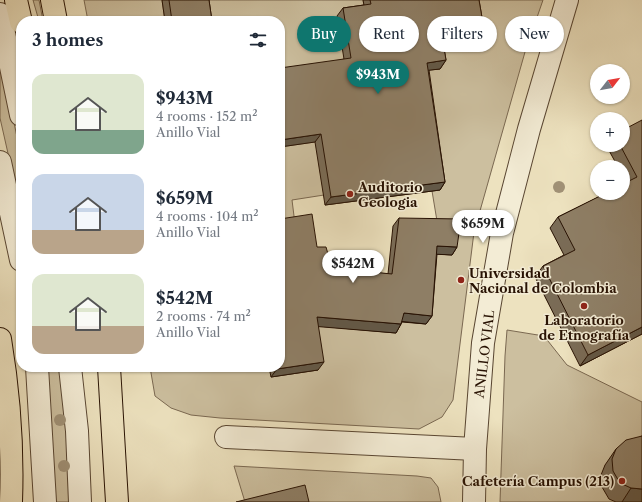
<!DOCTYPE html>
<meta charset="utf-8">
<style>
body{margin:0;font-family:"Libre Caslon Text",serif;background:#f2f2f3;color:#1f2937;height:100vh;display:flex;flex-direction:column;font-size:15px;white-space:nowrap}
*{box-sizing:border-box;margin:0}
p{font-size:13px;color:#747a83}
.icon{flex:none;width:22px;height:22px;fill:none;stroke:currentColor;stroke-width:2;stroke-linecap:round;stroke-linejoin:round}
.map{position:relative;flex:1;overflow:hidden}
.panel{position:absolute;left:16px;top:16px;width:269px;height:356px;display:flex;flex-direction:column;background:#fff;border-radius:16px;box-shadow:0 1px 3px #0004}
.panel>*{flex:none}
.hud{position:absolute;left:297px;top:16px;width:285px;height:36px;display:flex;gap:8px}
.needle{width:26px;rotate:59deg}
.controls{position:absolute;left:590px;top:64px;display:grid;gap:8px}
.controls a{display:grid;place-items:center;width:40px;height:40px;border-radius:50%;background:#fff;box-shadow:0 1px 3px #0004;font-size:20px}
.price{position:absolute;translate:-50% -34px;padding:0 9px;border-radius:14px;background:#fff;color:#222;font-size:13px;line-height:26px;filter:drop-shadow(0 1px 2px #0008)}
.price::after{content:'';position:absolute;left:50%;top:24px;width:12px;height:9px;margin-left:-6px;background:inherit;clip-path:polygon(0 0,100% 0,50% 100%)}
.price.on{background:#0f766e;color:#fff}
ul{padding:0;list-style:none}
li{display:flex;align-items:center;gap:12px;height:100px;padding:0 16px}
li span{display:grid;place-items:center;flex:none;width:112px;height:80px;border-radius:12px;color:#555}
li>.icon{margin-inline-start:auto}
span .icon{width:48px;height:48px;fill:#fffc;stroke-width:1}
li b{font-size:17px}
h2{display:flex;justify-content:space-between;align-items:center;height:48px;padding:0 16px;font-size:17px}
.pill{padding:0 14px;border-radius:18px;background:#fff;box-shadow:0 1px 3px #0004;font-size:14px;line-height:36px}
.pill.on{background:#0f766e;color:#fff}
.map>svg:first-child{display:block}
.green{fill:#ccbf9f;stroke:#7a6851}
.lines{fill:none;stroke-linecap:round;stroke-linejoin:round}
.minor-casing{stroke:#594632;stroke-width:24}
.major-casing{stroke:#281203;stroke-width:24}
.minor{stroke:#f3ecd5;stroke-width:22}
.major{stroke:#ede2bf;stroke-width:22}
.tree{fill:#a09176}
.wall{fill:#7a6c57;stroke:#281203}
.shaded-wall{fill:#635847;stroke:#281203}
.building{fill:#8e7e65;stroke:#281203}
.poi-dot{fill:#8f2418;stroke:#f3ecd5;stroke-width:1.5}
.labels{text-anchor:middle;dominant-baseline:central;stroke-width:3;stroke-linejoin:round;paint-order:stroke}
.poi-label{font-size:13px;font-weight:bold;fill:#281203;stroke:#f3ecd5;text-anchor:start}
.street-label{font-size:13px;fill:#281203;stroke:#f3ecd5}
</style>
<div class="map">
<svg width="642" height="502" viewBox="0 0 642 502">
<rect width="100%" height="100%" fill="#ede2bf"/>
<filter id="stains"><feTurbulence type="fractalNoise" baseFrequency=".005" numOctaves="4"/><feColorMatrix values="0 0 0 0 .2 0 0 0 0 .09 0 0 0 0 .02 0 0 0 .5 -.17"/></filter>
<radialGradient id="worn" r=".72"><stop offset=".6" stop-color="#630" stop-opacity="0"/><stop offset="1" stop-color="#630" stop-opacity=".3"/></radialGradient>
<path class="green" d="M33,0h6l4,21h-4z
M84,0h78l3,21h-77z
M202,0h161l2,12 -21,47 -64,17v-55h-75z
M472,0h71l-18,52 -51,180 -21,168 -11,17 -23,12 -199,-11 -29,-3 -20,-7 -16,-12 -5,-29h119l49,3 -12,-76 41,34 49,4 42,-105 -6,-36 -10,-120 15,-27z
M0,56l21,100v55l-21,-93z
M377,133l-57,37 4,25 -32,5 3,24 -15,2v-79z
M507,330l37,6 23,29 75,37v100h-142l5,-146z
M45,367h15l8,82 1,53h-17z
M234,466l183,10 14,2 7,9 3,15h-196z"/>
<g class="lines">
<g class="minor-casing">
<path id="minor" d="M0,14l21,101
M0,162l21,98
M37,367l8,135
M70,367l7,64 3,71
M226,437l249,12
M474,502l1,-53 8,-106 19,-110 27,-104 38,-129"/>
</g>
<g class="major-casing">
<path id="major" d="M16,0l5,22
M52,0l4,21
M0,339c9,54 13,108 11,163
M109,367l8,135"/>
</g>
<use href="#minor" class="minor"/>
<use href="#major" class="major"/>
</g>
<g class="tree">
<circle cx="559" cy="187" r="6"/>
<circle cx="60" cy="420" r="6"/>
<circle cx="64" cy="466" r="6"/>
</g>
<path class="wall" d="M162,0h47l3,21h-47z
M363,0h116l5,29 -6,8 -35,6 3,17 -6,9 -11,1 16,112 -5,8 -115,15 -10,-63 29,-83 -7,-43 6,-8 21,-3z
M642,120v214l-62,32 -45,-89 8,-11 21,-11 -14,-27 8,-11 69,-34 -4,-7v-9h-5l-12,-22h17z
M399,218l58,29 -5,8 -15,-1 -5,62 -6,8 -24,-2 -1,2 -5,9 -78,-7v44l-47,7 -2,-10h11l37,-120 15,21 56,6 5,-48z
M642,436v66h-26l-7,-3 -7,-12 -1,-12 4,-10 11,-16z"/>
<path class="shaded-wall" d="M484,29l-6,8 -42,7 6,-8z
M446,60l-6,9 -18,2 5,-8z
M321,134l-6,8 -35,5v-7z
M445,182l-5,8 -115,15 6,-8z
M437,246l20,1 -5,8 -20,-1z
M404,313l28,3 -6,8 -28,-3z
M317,317l84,7 -5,9 -85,-7z
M642,327v7l-62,32 8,-11z
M324,362l-6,8 -47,7 6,-8z
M631,488l11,1v13h-20z"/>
<path class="building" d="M169,0h40l3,21h-40z
M370,0h109l5,29 -42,7 4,24 -19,3 18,119 -114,15 -10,-63 -41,6v-72l71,-10 -8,-50 28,-4z
M642,120v207l-54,28 -45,-89 32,-16 -17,-33 48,-24h17v-9l14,-7 -17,-32h3v-15z
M312,214l5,33h9l6,21 60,6 7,-56 62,1 -4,28 -20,-1 -5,70 -28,-3 -3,11 -84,-7 7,45 -47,7 -1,-2h4v-148z
M642,436v53l-11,-1 -11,-5 -7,-12 -1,-12 4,-10 10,-9z
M305,485l4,17h-73z"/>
<g class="poi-dot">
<circle cx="350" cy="194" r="4"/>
<circle cx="461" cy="280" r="4"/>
<circle cx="584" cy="306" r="4"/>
<circle cx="622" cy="481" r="4"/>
</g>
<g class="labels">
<g class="poi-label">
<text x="358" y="187">Auditorio<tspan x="358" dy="15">Geologia</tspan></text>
<text x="469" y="273">Universidad<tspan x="469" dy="15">Nacional de Colombia</tspan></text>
<text x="584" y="320" text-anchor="middle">Laboratorio<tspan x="584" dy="15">de Etnografía</tspan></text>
<text x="614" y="481" text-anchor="end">Cafetería Campus (213)</text>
</g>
<g class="street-label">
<text transform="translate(484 354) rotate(-83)">ANILLO VIAL</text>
</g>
</g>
<rect width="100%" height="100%" filter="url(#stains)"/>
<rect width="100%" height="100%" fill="url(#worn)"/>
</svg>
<div class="controls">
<a><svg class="needle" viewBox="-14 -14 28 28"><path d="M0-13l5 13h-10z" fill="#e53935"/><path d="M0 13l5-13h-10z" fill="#747a83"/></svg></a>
<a>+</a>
<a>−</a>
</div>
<b class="price on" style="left:378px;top:95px">$943M</b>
<b class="price" style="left:483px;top:244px">$659M</b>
<b class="price" style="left:353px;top:284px">$542M</b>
<div class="hud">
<a class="pill on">Buy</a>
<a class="pill">Rent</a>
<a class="pill">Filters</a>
<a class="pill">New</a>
</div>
<section class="panel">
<h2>3 homes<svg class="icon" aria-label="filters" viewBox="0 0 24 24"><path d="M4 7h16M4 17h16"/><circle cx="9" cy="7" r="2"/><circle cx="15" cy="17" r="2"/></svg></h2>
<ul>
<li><span style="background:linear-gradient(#dfe7d0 70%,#7fa58c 0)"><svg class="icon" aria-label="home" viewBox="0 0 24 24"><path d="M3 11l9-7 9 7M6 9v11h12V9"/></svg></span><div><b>$943M</b><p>4 rooms · 152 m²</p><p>Anillo Vial</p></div></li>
<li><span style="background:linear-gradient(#c9d6e8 70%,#b9a48a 0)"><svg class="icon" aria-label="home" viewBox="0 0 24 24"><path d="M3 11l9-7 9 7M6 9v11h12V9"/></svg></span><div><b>$659M</b><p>4 rooms · 104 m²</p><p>Anillo Vial</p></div></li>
<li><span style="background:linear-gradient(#dfe7d0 65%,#b9a48a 0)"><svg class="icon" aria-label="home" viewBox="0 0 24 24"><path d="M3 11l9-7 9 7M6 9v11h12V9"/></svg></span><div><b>$542M</b><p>2 rooms · 74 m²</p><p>Anillo Vial</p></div></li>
</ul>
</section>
</div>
